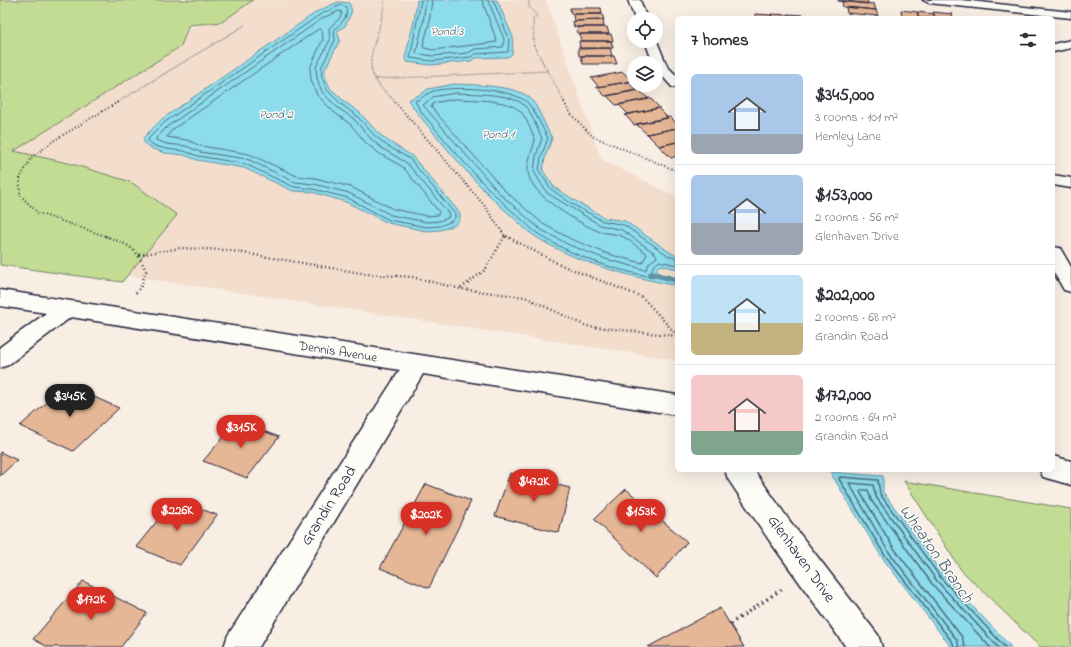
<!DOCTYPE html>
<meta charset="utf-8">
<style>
body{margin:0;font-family:"Indie Flower",sans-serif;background:#f7f7f7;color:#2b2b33;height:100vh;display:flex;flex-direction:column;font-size:15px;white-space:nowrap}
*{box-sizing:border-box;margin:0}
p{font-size:13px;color:#7c7c81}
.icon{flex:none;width:22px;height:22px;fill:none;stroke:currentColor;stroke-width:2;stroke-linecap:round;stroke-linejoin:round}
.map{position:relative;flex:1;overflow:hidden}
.panel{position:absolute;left:675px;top:16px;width:380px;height:456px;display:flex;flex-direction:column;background:#fff;border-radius:6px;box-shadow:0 4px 16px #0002}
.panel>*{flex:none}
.tools{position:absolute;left:627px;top:12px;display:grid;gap:8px}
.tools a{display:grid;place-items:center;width:36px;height:36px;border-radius:50%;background:#fff;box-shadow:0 4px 16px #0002;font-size:20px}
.price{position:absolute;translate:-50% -34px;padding:0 9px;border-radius:14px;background:#d93025;color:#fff;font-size:13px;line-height:26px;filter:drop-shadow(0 1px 2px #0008)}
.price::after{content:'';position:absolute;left:50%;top:24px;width:12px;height:9px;margin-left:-6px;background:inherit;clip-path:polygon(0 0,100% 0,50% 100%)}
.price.current{background:#222;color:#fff}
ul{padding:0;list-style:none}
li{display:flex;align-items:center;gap:12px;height:100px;padding:0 16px}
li+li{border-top:1px solid #e1e1e2}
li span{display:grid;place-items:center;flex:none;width:112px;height:80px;border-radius:6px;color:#555}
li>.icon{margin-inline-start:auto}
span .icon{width:48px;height:48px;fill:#fffc;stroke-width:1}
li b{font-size:17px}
h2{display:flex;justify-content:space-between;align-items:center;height:48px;padding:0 16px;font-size:17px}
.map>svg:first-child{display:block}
.built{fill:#f3decd}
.green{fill:#c2dc93;stroke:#727f67}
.water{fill:#8ddceb;stroke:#6292a5}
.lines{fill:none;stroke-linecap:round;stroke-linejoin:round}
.shore-far1{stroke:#4d6c81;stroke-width:1}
.shore{stroke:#4d6c81;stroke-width:1.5}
.stream{fill:#6292a5;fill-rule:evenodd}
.building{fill:#e6b796;stroke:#22223b}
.minor-casing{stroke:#22223b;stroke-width:3}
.path-far3{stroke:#22223b;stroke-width:1.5;stroke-dasharray:0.5 1.5;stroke-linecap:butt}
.path-far2{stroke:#22223b;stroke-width:2;stroke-dasharray:1 2.5;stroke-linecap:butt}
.path-far1{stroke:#22223b;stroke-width:2.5;stroke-dasharray:1 3;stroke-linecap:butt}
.path{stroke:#22223b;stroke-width:3.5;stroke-dasharray:1.5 4;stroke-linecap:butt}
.minor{fill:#fdfcf7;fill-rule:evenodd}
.labels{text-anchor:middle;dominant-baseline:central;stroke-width:3;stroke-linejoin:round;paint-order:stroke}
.far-water-label{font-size:12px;font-style:italic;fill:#425a70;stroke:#fdfcf7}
.street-label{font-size:13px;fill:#22223b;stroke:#fdfcf7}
.near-street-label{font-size:16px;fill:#22223b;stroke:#fdfcf7}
.near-water-label{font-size:17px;font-style:italic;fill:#425a70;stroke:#fdfcf7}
</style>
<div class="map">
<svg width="1071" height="647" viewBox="0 0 1071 647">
<rect width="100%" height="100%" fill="#f8eee4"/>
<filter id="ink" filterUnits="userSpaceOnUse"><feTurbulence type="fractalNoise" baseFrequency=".025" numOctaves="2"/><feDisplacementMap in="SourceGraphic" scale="8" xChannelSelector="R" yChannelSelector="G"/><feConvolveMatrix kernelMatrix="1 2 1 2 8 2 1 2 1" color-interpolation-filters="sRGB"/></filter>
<g filter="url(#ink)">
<path class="built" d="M241,0h305l55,159 76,38v163l-677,-104v-114z"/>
<path class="green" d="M0,0h253l-31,22 -33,3 -8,21 -167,105 58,13 59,18 46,33 -55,67 -122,-17z
M904,481l167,28v138h-31l-79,-77z"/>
<path class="water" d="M417,0h80l16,37 -1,17 -4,3 -32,1 -5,3 -40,4 -24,-3 -2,-4 9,-37z
M338,2l11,1 3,8 -7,15 -8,5 3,9 -15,29v7l5,12 14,13 16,12 17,19 11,9 24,15 48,57v6l-5,6 -14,5 -15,1 -38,-8 -42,-21 -34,-10 -19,-1 -49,-23 -47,-8 -13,-5 -19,-2 -12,-4 -8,-5 -2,-6 19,-19 156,-108z
M455,84c18,1 63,1 76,15 9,11 14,27 21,39l-7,20 -2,13 11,16 20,13 31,18 20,3 46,32 6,3v13l-17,-4 -4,4 4,5 15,9 -3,2c-47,-10 -95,-22 -136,-48 -8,-5 -15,-12 -21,-18 -37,-31 -66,-68 -97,-105l-10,-14 13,-6 7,-5z
M830,472l53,4v16l61,84 67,71h-60l-70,-91z"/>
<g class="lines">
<path class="shore-far1" d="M421,0l-11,58 22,3 39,-4 4,-3 33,-2 1,-14 -16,-38
M426,0l-3,23 -7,30 16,3 36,-3 7,-4 28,-2 1,-8 -16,-39
M432,0l-3,24 -6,22 1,2 9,2 64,-8 -15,-42
M342,5l4,2c3,11 -5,16 -12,23l1,10 -14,28 1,9 5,13 14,14 16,12 17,19 12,10 24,14 45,55v4l-3,3 -12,5 -14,1 -37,-7 -41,-22 -35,-9 -19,-2 -49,-23 -47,-8 -14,-5 -18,-2 -11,-3 -7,-5 1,-3 16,-16 156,-108z
M340,11l2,2 -3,6 -10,9 1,12 -14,27 1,11 5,14 16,16 16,11 17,20 12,10 24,14 42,51 -1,4 -9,3 -12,1 -36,-7 -42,-22 -35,-9 -19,-2 -48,-23 -47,-7 -14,-6 -19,-2 -11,-4v-2l12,-12 155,-108z
M319,29l3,1 1,9 -13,29 1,12 6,15 18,18 15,11 17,20 13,10 23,13 36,45 -1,3 -11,1 -34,-7 -42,-22 -36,-9 -18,-2 -48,-22 -48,-8 -14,-6 -20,-3 5,-7z
M456,93c18,1 54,0 68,12 8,7 12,23 18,33l-6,18 -2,16 13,21 53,32 22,5 34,24 1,3 -8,6 -3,7 -40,-11 -37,-14 -29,-16 -40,-35 -77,-89 10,-8z
M456,99c17,1 52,0 64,12 7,7 10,19 15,28 -2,11 -8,22 -7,33 2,23 50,51 70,59 8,3 17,2 24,5 9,5 17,12 25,18l-5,9 -34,-9 -37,-15 -28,-15 -39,-34 -73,-83 3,-4z
M677,259l-8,-3 -45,-31 -21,-4 -31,-17 -21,-15 -12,-18 2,-14 7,-19c-6,-11 -12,-25 -20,-35 -14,-15 -79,-18 -97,-11 -5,2 -10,7 -16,9l6,11c31,36 61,74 98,105 6,5 12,12 18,16 32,22 79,38 117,44l-2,-9 7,-7 18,4"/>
<path class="shore" d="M954,647l-1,-4 -69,-89 -45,-75 1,-2 38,3 2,14 61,84 64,69
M959,647l-2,-7 -69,-89 -39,-68 24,2 3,12 61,84 61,66
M965,647l-3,-10 -69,-90 -33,-55 1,-2h7l3,10 62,85 57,62"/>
<path class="stream" d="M652,271l25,6v6l-28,-7 -2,-2 2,-2z"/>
</g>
<path class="building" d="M838,0h29l1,4 -30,-3z
M842,1l32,3 2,6 -33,-3z
M846,7l30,3 2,6 -31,-3z
M570,8h31l1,6h-31z
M901,10l16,2 2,6h-17z
M917,12l17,2 1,4h-16z
M933,12l19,2 1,4h-18z
M573,14h29l2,6 -30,1z
M755,14l16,1 1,3h-17z
M771,14l17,1 1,3h-17z
M788,14l15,1 2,3h-16z
M603,20l1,7h-30l-1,-6z
M577,27h30l2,7h-31z
M580,34h31l2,7h-32z
M579,41h32l2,7 -33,1z
M578,48h32l2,8h-33z
M581,56h33l3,8h-34z
M623,72l9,9 -33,6 -8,-9z
M628,82l9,8 -32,6 -9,-9z
M639,90l10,9 -33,6 -9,-9z
M650,98l10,10 -32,6 -9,-9z
M658,108l10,10 -34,7 -9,-10z
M670,117l7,7v4l-30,6 -11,-10z
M677,128v14l-18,4 -12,-12z
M677,142v14l-6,2 -12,-12z
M67,385l52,23 -46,43 -53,-25z
M237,421l42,16 -32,41 -44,-17z
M0,452l17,8 -17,16z
M510,473l60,15 -11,45 -64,-17z
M426,484l45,17 -42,87 -49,-20z
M626,489l61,53 -31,36 -62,-59z
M175,499l42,16 -37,50 -44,-18z
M83,581l64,32 -26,34h-73l-15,-8z
M720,608l24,39h-96z"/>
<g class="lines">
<g class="minor-casing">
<path id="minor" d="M628,0h12l7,19h-12z
M923,0h38l110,12v6l-142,-15z
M656,39l11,27 10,10v12l-5,-1 -16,-18v-6h-3l-8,-22h11z
M1071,40v8l-18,4v-8z
M1053,175l18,3v10l-18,-3z
M1053,247l7,1 11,19v25l-7,-2 -11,-19z
M0,290l677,105v20l-254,-41 -164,273h-35l4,-12 172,-265 -329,-53 -63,48 -8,3v-21l46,-34 -46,-7z
M1053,456l18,5v24l-28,-8 -3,-7h13z
M725,470h29l35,50 89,115 4,12h-36l-77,-107 -41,-61z"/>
</g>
<path class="path-far3" d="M384,0c1,26 -22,57 -9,79 5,9 14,16 21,24
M529,0v7l8,9 -4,4 1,26 31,57
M375,79l173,-8
M116,103l129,-78"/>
<path class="path-far2" d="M395,102l89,103 21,31 3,1
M564,102l7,12 21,22 85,35
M108,237l-70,-24 -18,-18v-17l12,-21 23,-17 63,-38
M504,237l1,-1"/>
<path class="path-far1" d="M105,236c24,9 31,11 41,35l-5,15 -6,8
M506,236l55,29 81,32 35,38
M139,255l41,-7 46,2 141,24 45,3 49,12 64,8 61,29 91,10
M461,288l24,-18 20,-34"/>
<path class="path" d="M730,624l52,-35"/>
<use href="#minor" class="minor"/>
</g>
</g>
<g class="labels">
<g class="far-water-label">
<text x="447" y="32">Pond 3</text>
<text x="276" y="115">Pond 2</text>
<text x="498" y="135">Pond 1</text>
</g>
<g class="street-label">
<text transform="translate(338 352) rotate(9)">Dennis Avenue</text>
</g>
<g class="near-street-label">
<text transform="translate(329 506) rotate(-58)">Grandin Road</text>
<text transform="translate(801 559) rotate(54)">Glenhaven Drive</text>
</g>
<g class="near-water-label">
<text transform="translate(936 554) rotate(55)">Wheaton Branch</text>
</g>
</g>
</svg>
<div class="tools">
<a><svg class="icon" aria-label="locate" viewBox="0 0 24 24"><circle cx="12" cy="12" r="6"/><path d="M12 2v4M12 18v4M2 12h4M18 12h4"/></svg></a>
<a><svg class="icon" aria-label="layers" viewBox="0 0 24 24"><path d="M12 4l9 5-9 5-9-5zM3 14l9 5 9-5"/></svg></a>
</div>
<b class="price current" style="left:70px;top:418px">$345K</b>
<b class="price" style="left:241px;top:449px">$315K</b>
<b class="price" style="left:534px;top:503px">$472K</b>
<b class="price" style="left:177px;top:532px">$226K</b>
<b class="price" style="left:641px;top:533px">$153K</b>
<b class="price" style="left:426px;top:536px">$202K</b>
<b class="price" style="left:91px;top:621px">$172K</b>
<section class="panel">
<h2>7 homes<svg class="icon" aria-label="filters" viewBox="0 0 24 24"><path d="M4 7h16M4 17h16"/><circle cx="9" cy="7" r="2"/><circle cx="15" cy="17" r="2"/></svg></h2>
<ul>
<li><span style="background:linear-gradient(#a9c7e8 75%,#9aa5b1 0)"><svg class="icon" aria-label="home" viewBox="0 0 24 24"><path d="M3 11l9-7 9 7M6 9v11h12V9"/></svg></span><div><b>$345,000</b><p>3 rooms · 101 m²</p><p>Hemley Lane</p></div></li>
<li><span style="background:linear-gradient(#a9c7e8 60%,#9aa5b1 0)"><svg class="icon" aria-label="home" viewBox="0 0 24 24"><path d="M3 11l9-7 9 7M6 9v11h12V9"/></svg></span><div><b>$153,000</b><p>2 rooms · 56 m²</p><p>Glenhaven Drive</p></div></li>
<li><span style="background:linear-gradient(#bfe0f5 60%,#c2b280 0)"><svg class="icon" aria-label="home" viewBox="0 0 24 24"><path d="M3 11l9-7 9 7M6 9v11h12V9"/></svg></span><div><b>$202,000</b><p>2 rooms · 68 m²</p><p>Grandin Road</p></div></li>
<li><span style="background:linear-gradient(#f6c9c9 70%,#7fa58c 0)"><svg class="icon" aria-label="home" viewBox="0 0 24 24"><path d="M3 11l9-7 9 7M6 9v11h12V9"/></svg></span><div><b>$172,000</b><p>2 rooms · 64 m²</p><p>Grandin Road</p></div></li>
</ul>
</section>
</div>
